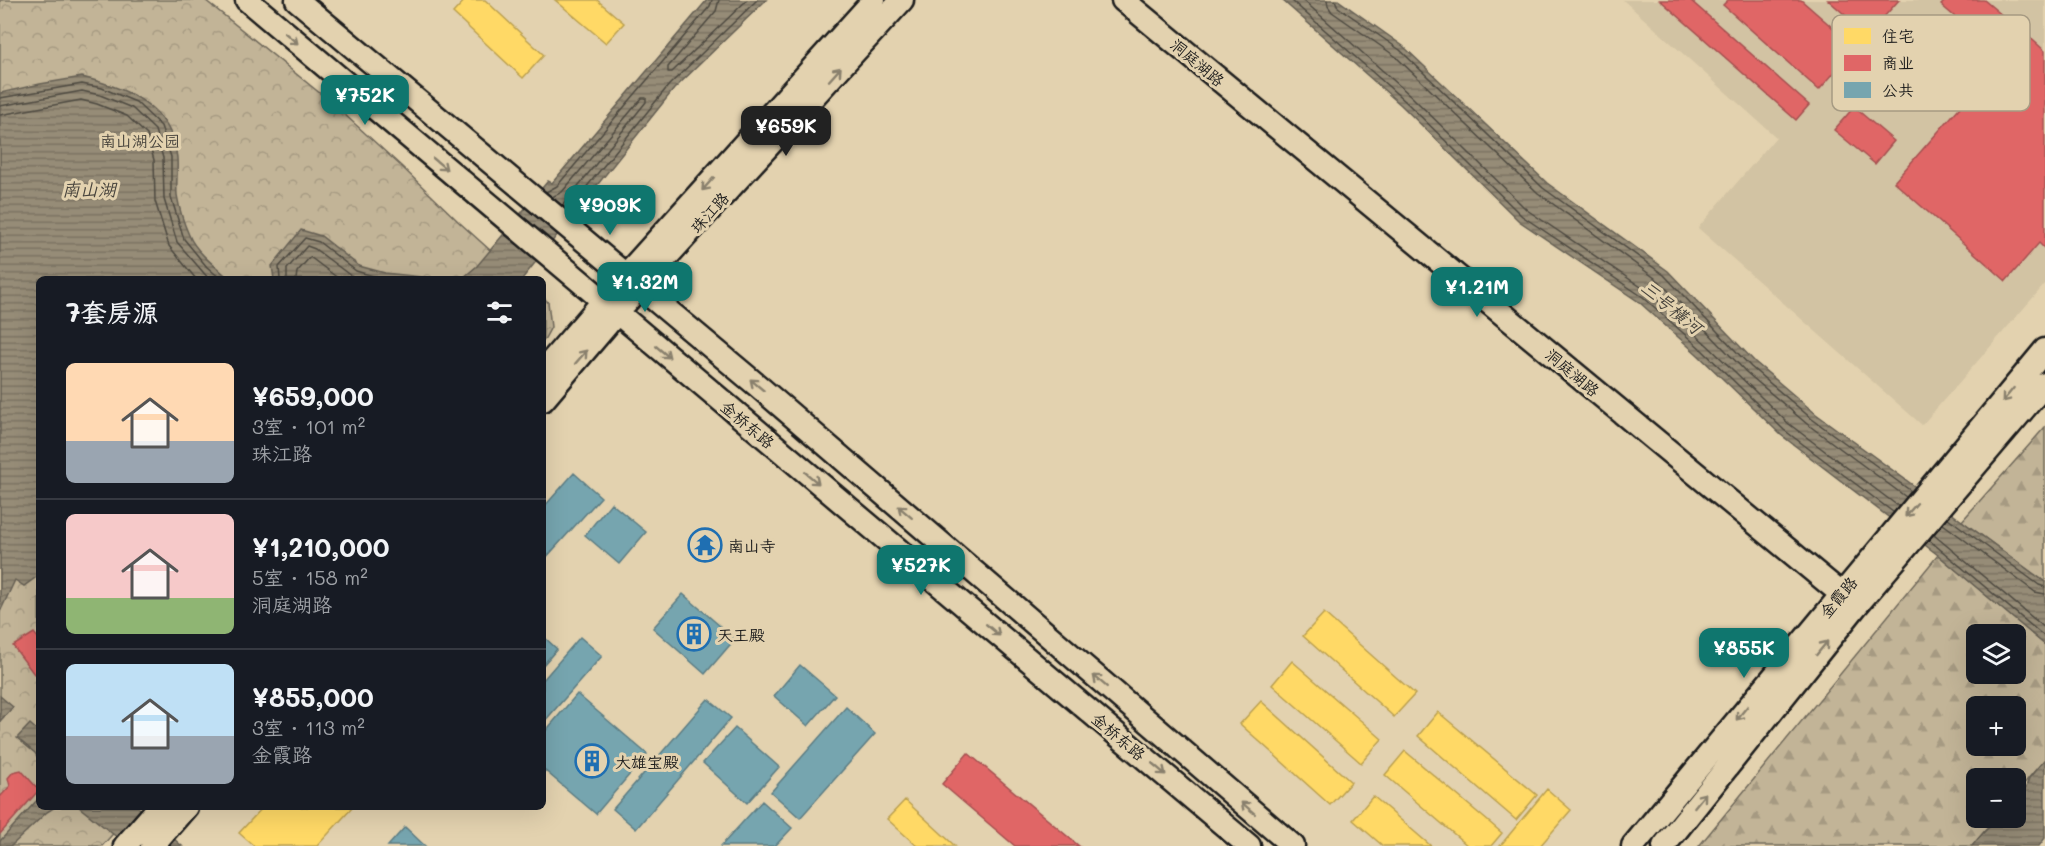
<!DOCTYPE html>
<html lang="zh">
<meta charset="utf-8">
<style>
body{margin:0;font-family:Mali,"LXGW WenKai TC",sans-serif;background:#242831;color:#f1f3f6;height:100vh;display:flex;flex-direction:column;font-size:22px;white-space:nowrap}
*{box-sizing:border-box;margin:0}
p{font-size:20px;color:#9ea1a6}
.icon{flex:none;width:33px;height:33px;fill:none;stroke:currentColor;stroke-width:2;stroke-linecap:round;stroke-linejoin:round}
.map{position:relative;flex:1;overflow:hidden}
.sheet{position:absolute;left:36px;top:276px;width:510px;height:534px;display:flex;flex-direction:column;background:#171b24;border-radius:9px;box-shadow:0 6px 24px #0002}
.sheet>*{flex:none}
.fabs{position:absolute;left:1966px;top:624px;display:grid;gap:12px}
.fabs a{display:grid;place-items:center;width:60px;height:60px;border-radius:9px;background:#171b24;box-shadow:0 6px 24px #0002;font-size:30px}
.price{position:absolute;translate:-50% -51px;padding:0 14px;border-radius:12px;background:#0f766e;color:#fff;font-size:20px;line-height:39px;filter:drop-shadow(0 2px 3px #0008)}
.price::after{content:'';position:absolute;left:50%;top:36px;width:18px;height:14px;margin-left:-9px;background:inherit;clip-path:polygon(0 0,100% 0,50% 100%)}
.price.selected{background:#222;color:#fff}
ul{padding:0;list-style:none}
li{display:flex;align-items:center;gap:18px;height:150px;padding:0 30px}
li+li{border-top:2px solid #363941}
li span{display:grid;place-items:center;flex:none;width:168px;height:120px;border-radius:9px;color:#555}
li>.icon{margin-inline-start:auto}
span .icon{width:72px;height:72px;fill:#fffc;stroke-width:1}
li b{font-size:26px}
h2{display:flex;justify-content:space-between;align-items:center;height:72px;padding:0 30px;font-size:26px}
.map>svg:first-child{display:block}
.built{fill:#d2c3a3}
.forest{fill:url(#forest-firs);stroke:#6f685a;stroke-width:1.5;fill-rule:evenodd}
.park{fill:url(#park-crowns);stroke:#6f685a;stroke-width:1.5}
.water{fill:url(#water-rules);stroke:#655f53;stroke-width:1.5}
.homes{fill:#ffd966;stroke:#bba050;stroke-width:1.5}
.shops{fill:#e06666;stroke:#a55050;stroke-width:1.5}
.public{fill:#76a5af;stroke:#5b7c83;stroke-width:1.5}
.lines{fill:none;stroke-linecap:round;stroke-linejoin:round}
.shore{stroke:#4d4940;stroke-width:1.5}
.secondary-casing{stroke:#1c1c1c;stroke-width:27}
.secondary{stroke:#e3d2af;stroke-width:22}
.oneway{stroke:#89806d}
.labels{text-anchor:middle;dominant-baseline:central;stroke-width:6;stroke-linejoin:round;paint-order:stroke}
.street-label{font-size:16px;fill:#1c1c1c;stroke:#e3d2af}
.park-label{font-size:16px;fill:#46423b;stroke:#e3d2af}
.poi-label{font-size:16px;fill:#1c1c1c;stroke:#e3d2af;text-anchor:start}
.water-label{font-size:18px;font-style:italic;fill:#47433c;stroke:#e3d2af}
.key{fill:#e3d2af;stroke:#a79b83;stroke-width:1.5}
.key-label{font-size:16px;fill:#1c1c1c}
</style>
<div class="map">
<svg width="2045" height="846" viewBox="0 0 2045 846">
<defs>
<pattern id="forest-firs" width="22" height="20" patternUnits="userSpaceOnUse" patternTransform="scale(1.5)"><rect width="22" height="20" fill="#c2b497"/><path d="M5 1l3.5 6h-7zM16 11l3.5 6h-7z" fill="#a69a82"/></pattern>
<pattern id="park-crowns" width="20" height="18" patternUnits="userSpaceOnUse" patternTransform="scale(1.5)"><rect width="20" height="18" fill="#c2b497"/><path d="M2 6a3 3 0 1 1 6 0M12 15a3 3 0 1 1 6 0" fill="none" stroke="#a69a82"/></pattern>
<pattern id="water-rules" width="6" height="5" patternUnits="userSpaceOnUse" patternTransform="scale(1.5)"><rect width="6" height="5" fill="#968c77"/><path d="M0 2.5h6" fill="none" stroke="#7a7261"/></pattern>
</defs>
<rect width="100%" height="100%" fill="#e3d2af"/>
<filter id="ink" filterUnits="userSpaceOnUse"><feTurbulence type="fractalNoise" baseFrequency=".0167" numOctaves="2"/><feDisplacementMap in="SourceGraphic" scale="12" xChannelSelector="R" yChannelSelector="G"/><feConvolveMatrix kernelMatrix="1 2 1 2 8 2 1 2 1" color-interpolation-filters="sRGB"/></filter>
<g filter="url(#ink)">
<path class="built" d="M1623,0h422v284l-123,141 -224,-197 78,-91z"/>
<path class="forest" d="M2045,427v155l-83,-61z
M1938,555l107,90v114l-29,34v-15h-39v40h19l-24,28h-273zM1977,634h39v40h-39zM1977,706h39v40h-39z"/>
<path class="park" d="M0,0h205l127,103 69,63 59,57 62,56h-483v528h98l-35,39h-102z
M543,297l5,5 3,25 -8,15z"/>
<path class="water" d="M707,0h59l-92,89 -152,190h-64l6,-2 13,-11 71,-85 4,2z
M1282,0h56l65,46 144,137 121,88 87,91 61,52 229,168v63l-107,-90 -157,-120 -84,-81 -58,-52 -120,-81 -118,-116z
M82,77c45,11 90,29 95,81 1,12 -1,25 0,37 2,12 7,29 12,40 6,16 28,33 41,44h-191v296l-15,11 -9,-6 -15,32v-519l40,-9z
M301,230l20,6 38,30 26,7 55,6h-166l-2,-13z
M0,696l13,11 -13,14z
M30,724l9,8v28l-4,-7 -18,-15z
M2045,759v79l-6,8h-67c14,-17 21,-28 44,-28v-15l6,-5 7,-20z
M39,798v9h16l-8,5 -36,34h-11v-5z
M79,807h59l44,39h-54z"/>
<path class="homes" d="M465,0h20l59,55 -21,23 -70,-65z
M555,0h42l27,23 -18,20z
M1324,613l91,81 -21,23 -91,-81z
M1292,661l90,78 -21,24 -89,-78z
M1261,701l90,81 -21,23 -90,-81z
M1438,712l99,83 -21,25 -98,-84z
M1405,751l97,82 -11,13h-23l-83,-71z
M1547,789l24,21 -31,36h-40z
M1373,796l58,50h-48l-30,-26z
M905,800l50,46h-38l-30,-27z
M263,807h90l-36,39h-63l-15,-13z"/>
<path class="shops" d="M1660,0h30l119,105 -13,15z
M1728,0h73l55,48 -37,42 -96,-85z
M1828,0h71l-31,35z
M1946,0h38l19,16 -21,24 -41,-35z
M2025,33l20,18v198l-6,-6 -33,38 -112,-99z
M1854,107l40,34 -19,23 -41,-34z
M34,633l5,6v35h-5l-21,-28z
M968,753l111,93h-64l-73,-62z
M21,770l18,20 -39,44v-37l10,-11 -2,-8 5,-6z"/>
<path class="public" d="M574,473l27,24 -58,64v-53z
M611,503l35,29 -27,32 -34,-29z
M683,594l52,45 -30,35 -52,-46z
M543,636l14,13 -14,16z
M580,637l22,19 -59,67v-43z
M800,665l35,30 -27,31 -34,-30z
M577,694l70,60 -51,60 -53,-45v-35z
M708,699l23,19 -95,111 -23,-20z
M846,707l29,27 -75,84 -29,-26z
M735,728l44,39 -32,36 -44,-40z
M762,801l30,27 -17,18h-54z
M405,827l20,19h-37z"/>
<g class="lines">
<path class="shore" d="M719,0l-3,11 -48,56v5h4l75,-72
M1291,0l114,101 117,115 121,81 58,52 83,81 109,82
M1303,0l107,95 117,115 120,81 59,53 83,80 109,82
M1327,0l1,6 4,6 63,44 143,137 121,88 87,91 61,52 99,73
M1335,0l3,7 62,43 143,138 121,87 87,92 61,52 99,72
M0,98l82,-14 20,4 34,14 25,24 10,31v40l13,42 23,28 14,12
M0,106l82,-15 18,4 32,13 23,22 8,28 1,41 13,43 32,37
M0,115l81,-15 16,4 30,12 20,19 7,25 1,41 14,45 27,33
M546,192l11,-6 153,-180 2,-6
M552,197l10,-5 80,-94h4v4l-84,104
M568,210l101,-125 88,-85
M280,279l-1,-12 26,-29 14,4 37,29 27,8
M287,279v-10l20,-23 8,3 40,30
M296,279l1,-7 13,-15 29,22
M1948,518l91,67 6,2
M1943,524l92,68 10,2
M1934,535l111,93
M1929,540l116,97"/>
<g class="secondary-casing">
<path id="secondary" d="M247,0l1002,846
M297,0l461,386 535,460
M1123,0l733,606
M543,371l82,-95 249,-276
M543,400l96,-113 263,-287
M125,846l34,-39
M152,846l34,-39
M1633,846c136,-166 274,-331 412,-496
M1664,846l192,-240 189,-222"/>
</g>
<use href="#secondary" class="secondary"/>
</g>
<defs><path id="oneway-shaft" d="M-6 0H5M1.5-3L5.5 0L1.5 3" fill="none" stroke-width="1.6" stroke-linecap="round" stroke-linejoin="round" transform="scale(1.5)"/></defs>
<g class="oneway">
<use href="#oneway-shaft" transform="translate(291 38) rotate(40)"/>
<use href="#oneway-shaft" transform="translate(835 74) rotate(-48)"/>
<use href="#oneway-shaft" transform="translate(440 164) rotate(40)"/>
<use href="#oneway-shaft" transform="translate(708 184) rotate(132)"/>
<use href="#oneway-shaft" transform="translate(663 352) rotate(40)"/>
<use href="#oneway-shaft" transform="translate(581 357) rotate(-49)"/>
<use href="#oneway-shaft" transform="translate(757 385) rotate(-140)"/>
<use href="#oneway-shaft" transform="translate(2008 395) rotate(129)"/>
<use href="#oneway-shaft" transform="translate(812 478) rotate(40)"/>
<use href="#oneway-shaft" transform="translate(1911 510) rotate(131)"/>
<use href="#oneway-shaft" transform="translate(905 512) rotate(-139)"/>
<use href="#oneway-shaft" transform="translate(993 630) rotate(40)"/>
<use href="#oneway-shaft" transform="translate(1822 648) rotate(-51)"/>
<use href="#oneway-shaft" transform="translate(1100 681) rotate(-139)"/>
<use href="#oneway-shaft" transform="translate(1742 713) rotate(129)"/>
<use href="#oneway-shaft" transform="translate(1159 769) rotate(40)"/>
<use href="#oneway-shaft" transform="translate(1700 800) rotate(-51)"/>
<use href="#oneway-shaft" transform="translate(1248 808) rotate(-139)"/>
</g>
</g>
<defs>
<g id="temple-ring" transform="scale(1.725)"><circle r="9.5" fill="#e3d2af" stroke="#1f6fb2" stroke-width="1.5"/><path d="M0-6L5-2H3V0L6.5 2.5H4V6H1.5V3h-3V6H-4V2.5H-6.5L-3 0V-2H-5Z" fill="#1f6fb2"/></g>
<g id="building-ring" transform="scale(1.725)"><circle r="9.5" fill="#e3d2af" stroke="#1f6fb2" stroke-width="1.5"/><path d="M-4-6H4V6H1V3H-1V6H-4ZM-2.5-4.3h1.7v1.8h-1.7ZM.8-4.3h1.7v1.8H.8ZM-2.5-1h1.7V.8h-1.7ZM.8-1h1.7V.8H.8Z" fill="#1f6fb2"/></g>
</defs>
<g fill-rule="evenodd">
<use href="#temple-ring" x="705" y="545"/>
<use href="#building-ring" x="694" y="634"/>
<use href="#building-ring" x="592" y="761"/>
</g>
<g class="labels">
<g class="street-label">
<text transform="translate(1198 62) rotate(40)">洞庭湖路</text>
<text transform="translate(709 212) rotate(-48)">珠江路</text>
<text transform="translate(1573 372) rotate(40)">洞庭湖路</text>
<text transform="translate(748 424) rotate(40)">金桥东路</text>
<text transform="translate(1838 597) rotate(-50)">金霞路</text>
<text transform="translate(1119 736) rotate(40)">金桥东路</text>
</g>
<g class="park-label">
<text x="140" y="140">南山湖公园</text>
</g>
<g class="poi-label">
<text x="728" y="545">南山寺</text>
<text x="717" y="634">天王殿</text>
<text x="615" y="761">大雄宝殿</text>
</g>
<g class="water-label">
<text x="89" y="189">南山湖</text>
<text transform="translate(1672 307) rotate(39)">三号横河</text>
</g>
</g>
<rect x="1832" y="15" width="198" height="96" rx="9" class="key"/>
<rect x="1844" y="28" width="27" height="16" fill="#ffd966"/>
<rect x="1844" y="55" width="27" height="16" fill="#e06666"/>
<rect x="1844" y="82" width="27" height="16" fill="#76a5af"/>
<g class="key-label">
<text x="1882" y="42">住宅</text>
<text x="1882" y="69">商业</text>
<text x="1882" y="96">公共</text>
</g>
</svg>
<div class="fabs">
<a><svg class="icon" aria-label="layers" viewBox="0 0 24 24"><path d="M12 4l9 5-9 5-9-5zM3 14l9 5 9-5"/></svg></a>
<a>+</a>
<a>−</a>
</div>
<b class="price" style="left:365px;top:126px">¥752K</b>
<b class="price selected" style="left:786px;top:157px">¥659K</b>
<b class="price" style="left:610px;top:236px">¥909K</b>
<b class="price" style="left:645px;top:313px">¥1.32M</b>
<b class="price" style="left:1477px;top:318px">¥1.21M</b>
<b class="price" style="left:921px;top:596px">¥527K</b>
<b class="price" style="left:1744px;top:679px">¥855K</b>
<section class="sheet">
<h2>7套房源<svg class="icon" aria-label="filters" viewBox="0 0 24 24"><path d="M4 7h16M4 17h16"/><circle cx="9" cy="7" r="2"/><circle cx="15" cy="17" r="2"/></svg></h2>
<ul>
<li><span style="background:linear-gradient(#ffd9b3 65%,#9aa5b1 0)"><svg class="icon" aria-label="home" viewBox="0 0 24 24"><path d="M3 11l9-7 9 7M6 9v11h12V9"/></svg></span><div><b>¥659,000</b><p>3室 · 101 m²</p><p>珠江路</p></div></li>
<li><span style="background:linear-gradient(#f6c9c9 70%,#8fb573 0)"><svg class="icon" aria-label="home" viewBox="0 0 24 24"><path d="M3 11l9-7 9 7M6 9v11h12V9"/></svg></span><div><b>¥1,210,000</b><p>5室 · 158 m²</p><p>洞庭湖路</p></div></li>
<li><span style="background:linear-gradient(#bfe0f5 60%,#9aa5b1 0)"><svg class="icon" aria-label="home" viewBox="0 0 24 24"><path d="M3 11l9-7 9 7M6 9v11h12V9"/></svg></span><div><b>¥855,000</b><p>3室 · 113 m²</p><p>金霞路</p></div></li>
</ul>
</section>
</div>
